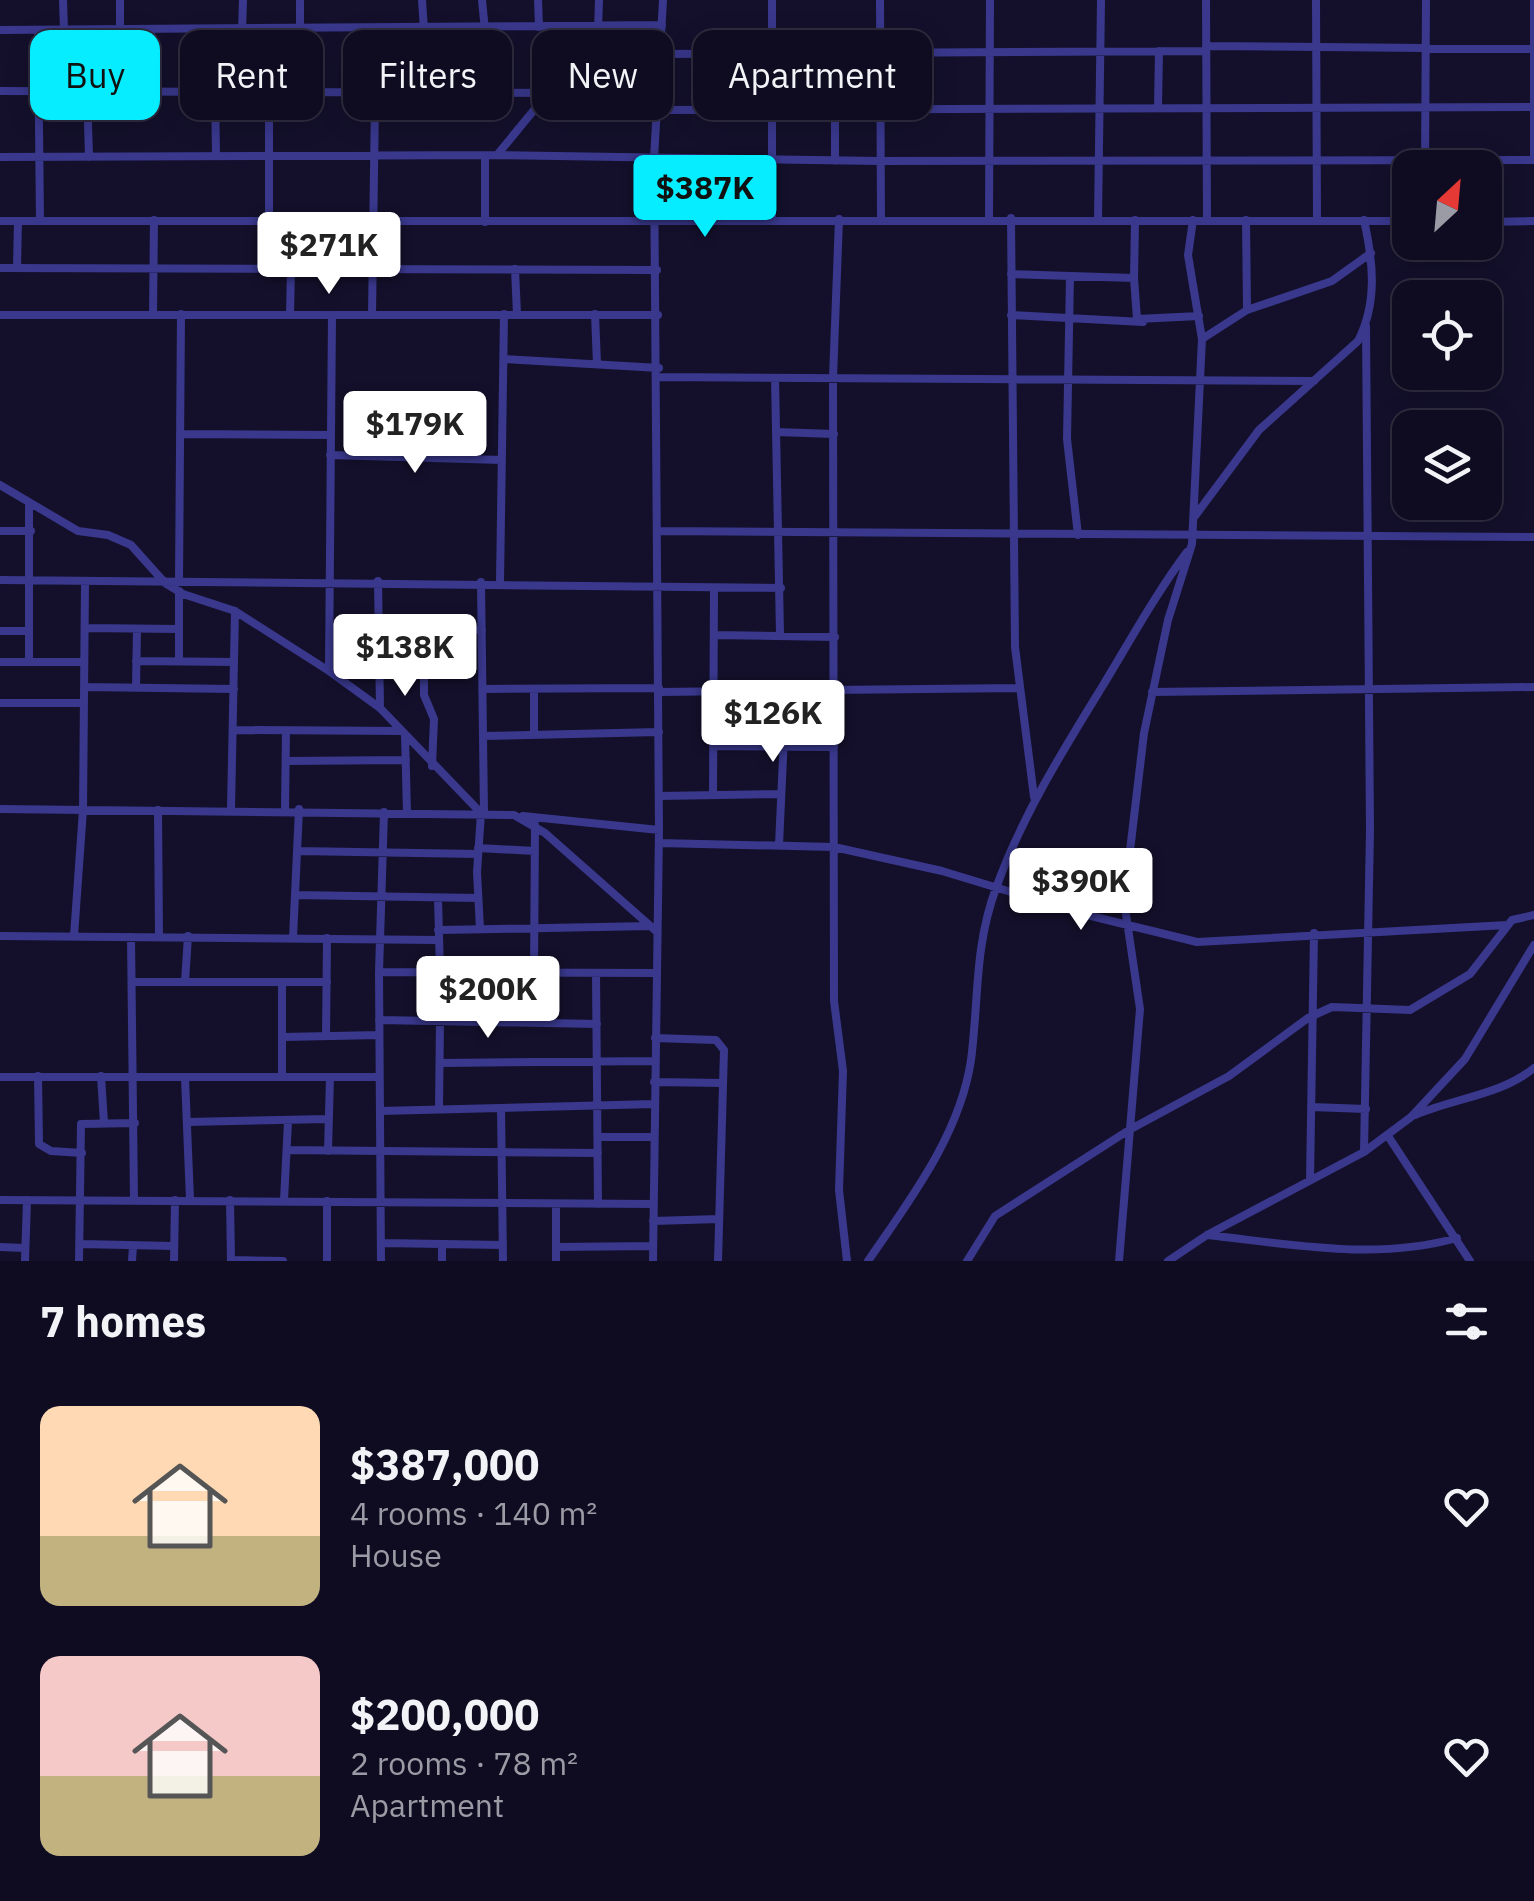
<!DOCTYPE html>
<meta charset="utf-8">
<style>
body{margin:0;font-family:"IBM Plex Sans",sans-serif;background:#1d1a2e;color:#f1f3f6;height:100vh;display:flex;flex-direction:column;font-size:38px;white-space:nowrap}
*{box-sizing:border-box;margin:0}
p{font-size:32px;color:#9b9ba5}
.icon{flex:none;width:55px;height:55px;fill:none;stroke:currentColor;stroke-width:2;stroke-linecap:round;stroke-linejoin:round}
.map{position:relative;height:1261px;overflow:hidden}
.panel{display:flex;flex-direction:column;background:#0f0c21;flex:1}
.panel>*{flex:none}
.guide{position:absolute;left:30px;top:30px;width:1000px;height:90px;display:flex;gap:20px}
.needle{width:65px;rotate:26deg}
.controls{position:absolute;left:1392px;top:150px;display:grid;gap:20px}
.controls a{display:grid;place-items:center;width:110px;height:110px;border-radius:20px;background:#0f0c21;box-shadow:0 5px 25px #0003,0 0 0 2px #2f2c3f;font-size:50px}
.price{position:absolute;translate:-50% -85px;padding:0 22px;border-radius:10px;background:#fff;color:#222;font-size:32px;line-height:65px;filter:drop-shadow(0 2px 5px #0008)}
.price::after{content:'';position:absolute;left:50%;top:60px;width:30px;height:22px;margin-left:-15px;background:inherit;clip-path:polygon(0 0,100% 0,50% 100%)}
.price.active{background:#06edff;color:#111}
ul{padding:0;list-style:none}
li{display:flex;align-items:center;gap:30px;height:250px;padding:0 40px}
li span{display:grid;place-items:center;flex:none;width:280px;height:200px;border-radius:20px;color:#555}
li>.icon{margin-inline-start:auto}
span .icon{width:120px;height:120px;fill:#fffc;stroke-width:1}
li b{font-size:42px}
h2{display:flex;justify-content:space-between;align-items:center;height:120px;padding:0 40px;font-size:42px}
.chip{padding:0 35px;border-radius:20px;background:#0f0c21;box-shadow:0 5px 25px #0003,0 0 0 2px #2f2c3f;font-size:35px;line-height:90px}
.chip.active{background:#06edff;color:#111}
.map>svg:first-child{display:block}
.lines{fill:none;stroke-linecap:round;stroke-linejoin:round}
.street{stroke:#39388d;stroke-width:8}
</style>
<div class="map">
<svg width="1534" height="1261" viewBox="0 0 1534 1261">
<rect width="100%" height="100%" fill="#14102c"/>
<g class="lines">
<path class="street" d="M63,0l1,30
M120,0v30
M422,0l2,30
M482,0l9,91
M538,0l1,27
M880,0l1,219
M1206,0l1,220
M1316,0l1,219
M1534,0v157
M300,29v-29
M0,30l662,-5
M38,30l2,191
M151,30l1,59
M242,31l1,-31
M1206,46l328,3
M660,54l546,-3
M87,90l2,67
M215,90l1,65
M0,91l548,2
M596,91l3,-91
M1158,107l1,-56
M657,110l877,-3
M497,155l383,6 654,-1
M485,156v66
M0,157l497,-2 51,-62 110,-6
M835,161v-53
M1425,168l1,-168
M989,218l1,-218
M1011,218l4,429 19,150
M839,219l-6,159 1,623 9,70 -4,119 8,71
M1098,219l3,-219
M269,220v-189
M772,220v-220
M1246,220l1,90 85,-29 39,-28
M0,221h1410
M1485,222l49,-1
M17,267l1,-46
M0,268l657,2
M515,269l2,45
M1011,274l123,4 1,-58
M1070,276l-3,163 11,96
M1134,278l3,41 62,-3
M153,314l1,-94
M595,314l2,50
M0,315h658
M290,315l2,-95
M372,315l4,-286
M1011,315l132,7
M1202,339l45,-29
M504,359l155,9
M659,377l655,4
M775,378l5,256
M776,432l58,2
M180,434l150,1
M330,455l172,5
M0,485l78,46 30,4 23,10 34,38 18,11 52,17 94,60 51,37 101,105
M1195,516l64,-86 99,-89c20,-39 15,-80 6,-121
M0,531h31
M659,531l875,6
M0,580l781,8
M378,581l2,127
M179,582l2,-268
M481,582l3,231
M500,582l4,-268
M179,591v69
M85,628l94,1
M379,630h103
M424,630v65l10,24 -2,47
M0,631h29
M714,635l121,2
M29,661v-156
M136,661l98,1
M0,662h84
M329,671l3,-356
M84,687l150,2
M136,687l1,-58
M483,689l176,-1
M659,692l360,-4
M1152,692l382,-5
M0,703h84
M233,730l169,1
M534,734v-44
M405,735l2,78
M483,736l176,-4
M713,746l121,1
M286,761l120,-1
M713,795l1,-206
M659,796l121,-2
M0,809l514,6 31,18 111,98
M231,809l4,-198
M285,809l1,-78
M158,810l1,126
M523,816l136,14
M659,843l175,4 108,24 145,44 110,27 310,-17
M779,845l7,-153
M478,848l57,3
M297,851l181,3
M295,895l182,3
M438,898l2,74
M480,929l-3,-57 4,-59
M438,930l212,-4
M0,936l438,4
M74,936l9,-126 2,-228
M131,937l3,263
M293,938l6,-129
M379,972l277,1
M534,972l1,-147
M596,973l2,231
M132,982h195
M185,982l3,-46
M282,983v94
M379,1020l218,4
M326,1036l1,-98
M283,1037l96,-2
M655,1038l61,2 8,10 -6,211
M440,1063l215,-2
M38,1076l1,68 12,7 31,2
M101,1076l3,47
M0,1077h379
M185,1078l5,121
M654,1082l69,1
M1311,1107l55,2
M501,1108l2,153
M439,1109l1,-88
M380,1111l274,-7
M1415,1115c40,-17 86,-20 119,-47
M187,1122l140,-3
M1388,1136l82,125
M598,1137h56
M287,1150l311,3
M328,1151l2,-74
M1364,1152l6,-322 -4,-504
M1310,1180l4,-247
M0,1200l653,4
M230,1200l1,61
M284,1200l4,-78
M556,1204v57
M653,1221l66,-2
M1207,1235c83,9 168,26 250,3
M382,1243l121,2
M80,1244l94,2
M0,1247l25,1
M556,1247l97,-1
M231,1260l52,1
M25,1261l2,-61
M79,1261l2,-137 54,-1
M132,1261l1,-15
M174,1261l1,-61
M327,1261v-60
M381,1261l-2,-289 5,-160
M442,1261v-17
M653,1261l6,-431 -5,-671 9,-159
M868,1261c41,-60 92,-126 103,-201 8,-61 3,-112 25,-172 26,-72 66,-136 106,-201 28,-46 53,-92 85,-135
M967,1261l28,-45 134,-86 100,-54 79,-58 24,-11 78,3 60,-36 42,-54 22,-5
M1119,1261l21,-252 -16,-108 20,-168 24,-113 24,-76 10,-205 -14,-84 5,-35
M1168,1261l39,-26 157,-83 47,-35 54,-58 69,-114"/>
</g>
</svg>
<div class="controls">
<a><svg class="needle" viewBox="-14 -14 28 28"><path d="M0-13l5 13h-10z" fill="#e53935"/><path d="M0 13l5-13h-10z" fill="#9b9ba5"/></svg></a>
<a><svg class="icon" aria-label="locate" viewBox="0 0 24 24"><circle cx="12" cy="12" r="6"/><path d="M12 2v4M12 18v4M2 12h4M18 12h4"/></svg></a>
<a><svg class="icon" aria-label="layers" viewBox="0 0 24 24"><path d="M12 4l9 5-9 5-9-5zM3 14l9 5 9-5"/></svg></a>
</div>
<b class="price active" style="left:705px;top:240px">$387K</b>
<b class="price" style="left:329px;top:297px">$271K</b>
<b class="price" style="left:415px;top:476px">$179K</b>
<b class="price" style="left:405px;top:699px">$138K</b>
<b class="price" style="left:773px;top:765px">$126K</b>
<b class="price" style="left:1081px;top:933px">$390K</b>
<b class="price" style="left:488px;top:1041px">$200K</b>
<div class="guide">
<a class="chip active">Buy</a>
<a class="chip">Rent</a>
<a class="chip">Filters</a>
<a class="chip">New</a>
<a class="chip">Apartment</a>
</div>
</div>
<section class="panel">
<h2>7 homes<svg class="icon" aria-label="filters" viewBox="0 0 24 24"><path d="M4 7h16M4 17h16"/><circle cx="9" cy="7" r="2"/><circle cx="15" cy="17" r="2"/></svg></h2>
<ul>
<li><span style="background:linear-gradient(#ffd9b3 65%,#c2b280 0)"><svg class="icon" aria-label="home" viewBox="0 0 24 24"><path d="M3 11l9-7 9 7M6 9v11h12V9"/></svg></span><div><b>$387,000</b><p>4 rooms · 140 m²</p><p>House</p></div><svg class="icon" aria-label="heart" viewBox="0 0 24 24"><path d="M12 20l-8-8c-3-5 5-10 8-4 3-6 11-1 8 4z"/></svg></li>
<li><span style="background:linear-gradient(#f6c9c9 60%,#c2b280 0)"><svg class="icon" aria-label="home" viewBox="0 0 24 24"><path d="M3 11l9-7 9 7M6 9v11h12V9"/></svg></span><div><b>$200,000</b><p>2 rooms · 78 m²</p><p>Apartment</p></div><svg class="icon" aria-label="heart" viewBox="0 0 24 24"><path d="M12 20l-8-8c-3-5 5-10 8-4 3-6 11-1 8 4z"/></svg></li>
</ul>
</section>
